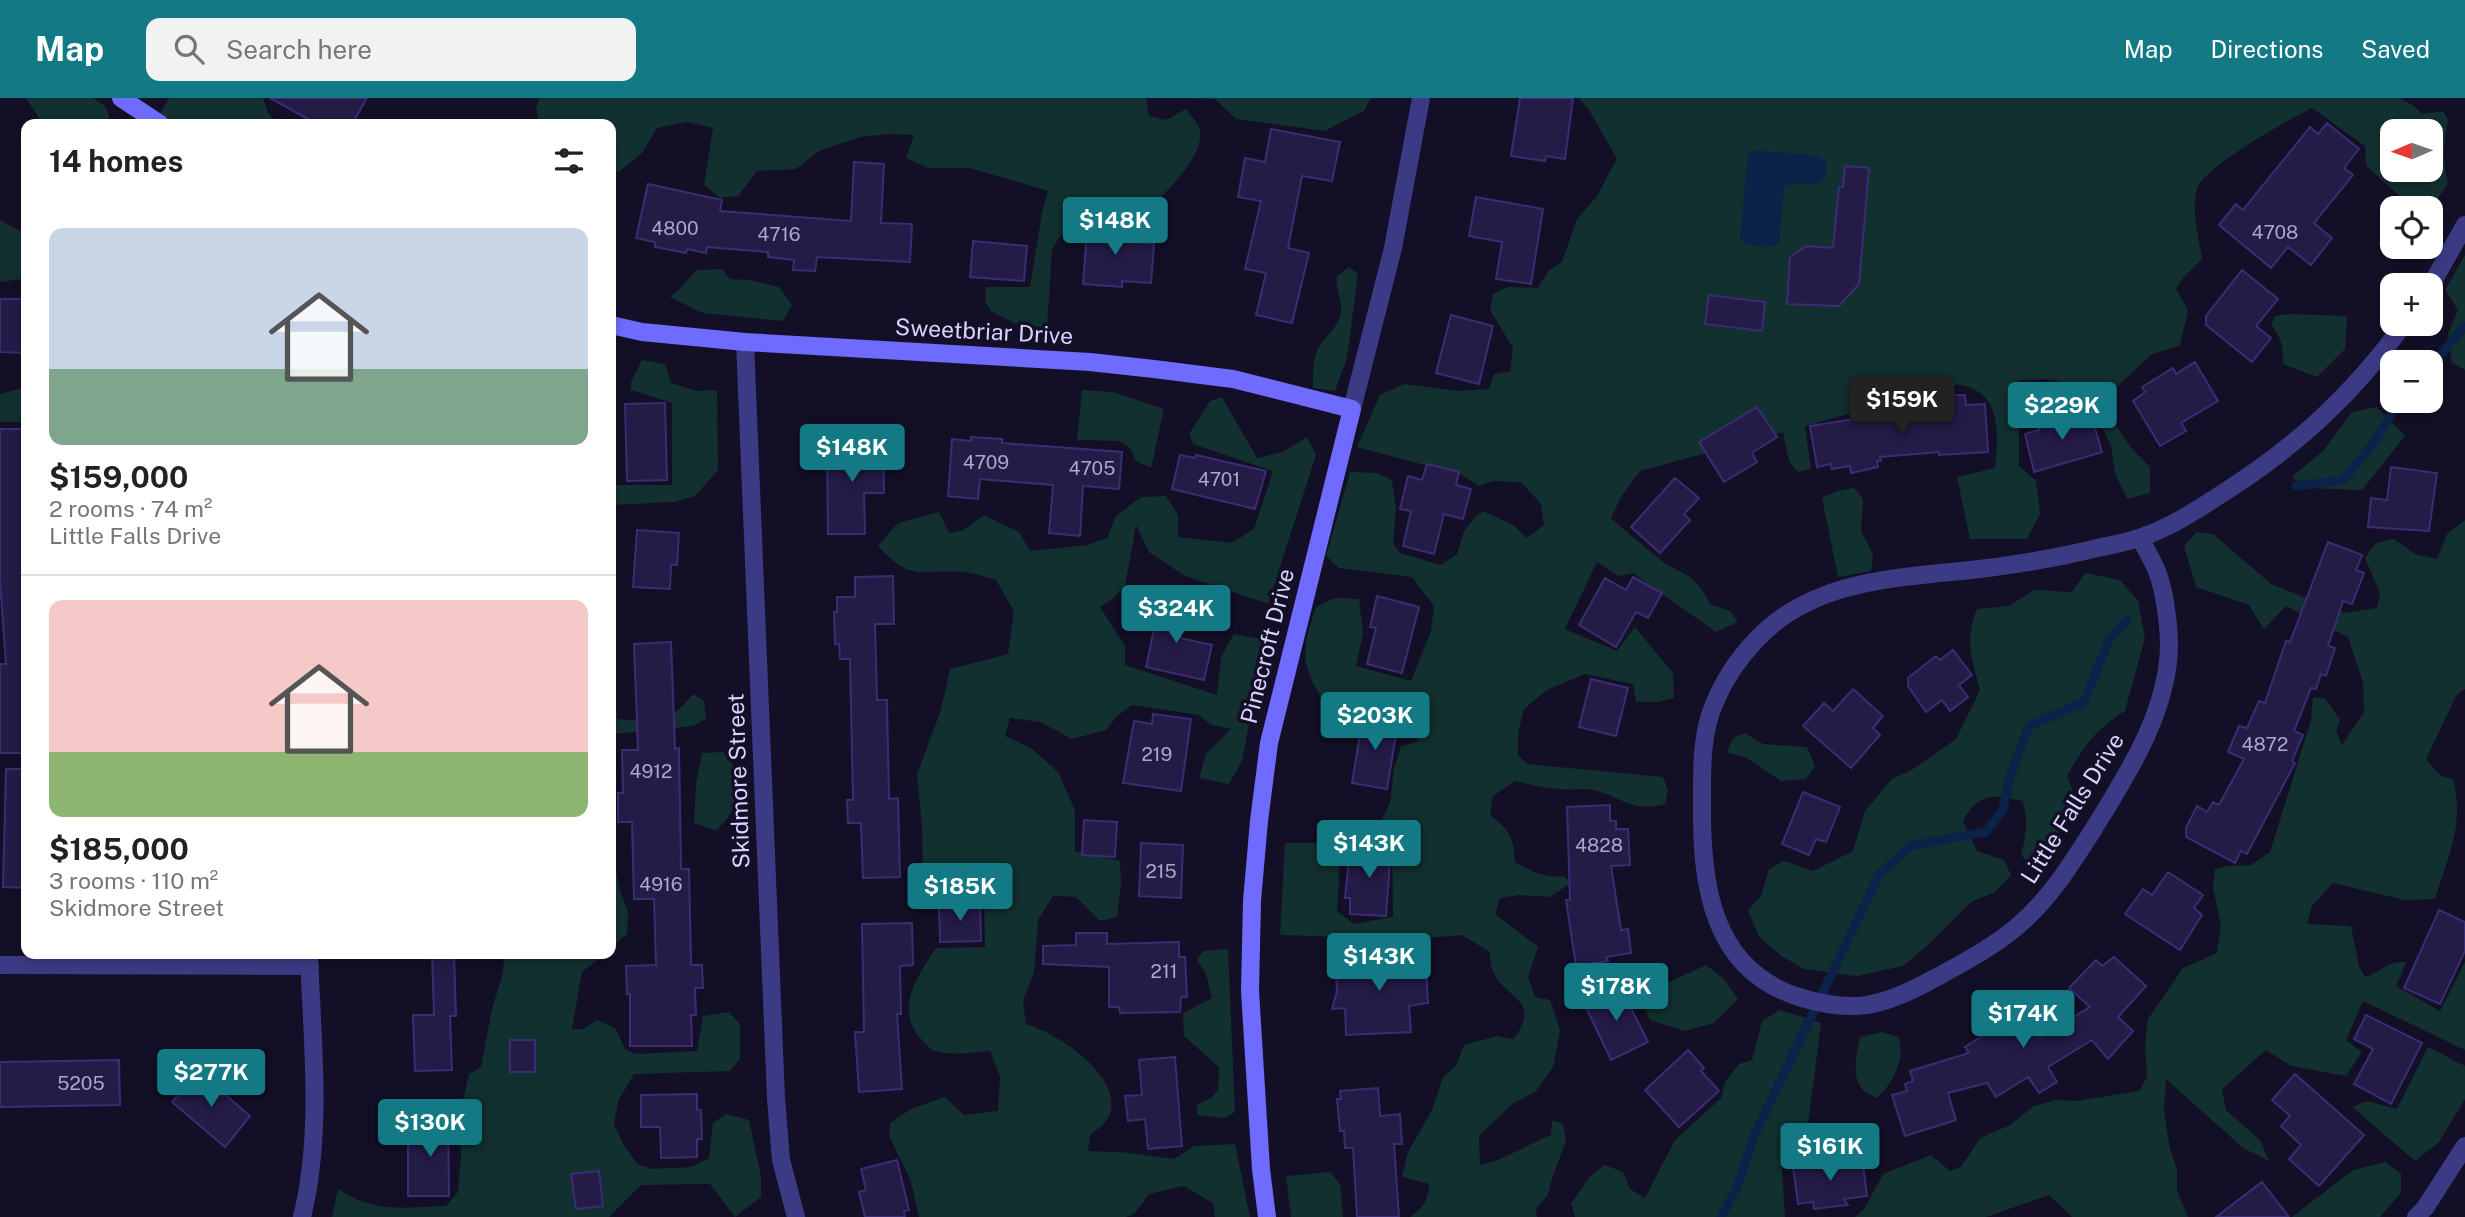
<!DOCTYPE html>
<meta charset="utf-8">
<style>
body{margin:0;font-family:"Public Sans",sans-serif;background:#f2f2f2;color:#222;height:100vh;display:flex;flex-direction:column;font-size:26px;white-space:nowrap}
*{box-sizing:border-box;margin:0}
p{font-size:23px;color:#767676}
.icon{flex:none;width:38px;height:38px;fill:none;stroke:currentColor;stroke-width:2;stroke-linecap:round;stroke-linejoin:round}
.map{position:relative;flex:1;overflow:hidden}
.panel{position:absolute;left:21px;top:21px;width:595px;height:840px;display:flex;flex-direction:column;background:#fff;border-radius:14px;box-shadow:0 4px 10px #0003}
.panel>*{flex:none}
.needle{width:46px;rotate:268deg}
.controls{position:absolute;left:2380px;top:21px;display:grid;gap:14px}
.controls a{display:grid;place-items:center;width:63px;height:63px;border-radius:14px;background:#fff;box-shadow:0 4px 10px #0003;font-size:35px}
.price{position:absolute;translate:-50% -60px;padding:0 16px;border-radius:7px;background:#137a85;color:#fff;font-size:23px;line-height:46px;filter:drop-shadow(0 2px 4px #0008)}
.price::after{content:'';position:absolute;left:50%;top:42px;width:21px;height:16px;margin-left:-10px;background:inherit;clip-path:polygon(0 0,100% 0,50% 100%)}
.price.active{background:#222;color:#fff}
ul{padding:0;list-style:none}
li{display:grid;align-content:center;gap:14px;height:371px;padding:0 28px}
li+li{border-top:2px solid #e0e0e0}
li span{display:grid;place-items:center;height:217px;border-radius:14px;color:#555}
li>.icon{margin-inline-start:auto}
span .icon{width:126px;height:126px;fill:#fffc;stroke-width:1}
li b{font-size:30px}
h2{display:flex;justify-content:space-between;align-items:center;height:84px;padding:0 28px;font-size:30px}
header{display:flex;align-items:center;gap:42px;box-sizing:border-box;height:98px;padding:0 35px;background:#137a85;color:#fff}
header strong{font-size:33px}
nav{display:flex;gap:38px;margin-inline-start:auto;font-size:24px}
.search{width:490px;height:63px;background:#f2f2f2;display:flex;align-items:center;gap:18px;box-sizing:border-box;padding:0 24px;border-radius:14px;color:#767676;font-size:26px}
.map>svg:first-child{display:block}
.green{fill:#12302f;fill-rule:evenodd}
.water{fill:#0c2248}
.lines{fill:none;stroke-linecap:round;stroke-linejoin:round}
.stream{stroke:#0c2248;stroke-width:9}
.building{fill:#241b47;stroke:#3b2d73;stroke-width:2}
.street{stroke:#3d3a85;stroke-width:18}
.secondary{stroke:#6f6bff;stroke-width:18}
.labels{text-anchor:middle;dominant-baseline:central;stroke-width:7;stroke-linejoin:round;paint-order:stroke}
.number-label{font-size:19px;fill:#aca6d1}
.street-label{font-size:23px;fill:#d9d4ff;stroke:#130f26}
</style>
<header>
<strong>Map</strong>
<div class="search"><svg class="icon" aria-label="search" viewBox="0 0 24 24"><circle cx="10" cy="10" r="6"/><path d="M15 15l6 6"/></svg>Search here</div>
<nav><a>Map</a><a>Directions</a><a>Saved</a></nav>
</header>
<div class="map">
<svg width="2465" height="1119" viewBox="0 0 2465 1119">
<rect width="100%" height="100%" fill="#130f26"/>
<path class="green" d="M26,0h67l13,9 5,17h-68z
M169,0h94l5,15 9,11h-99l-19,-9z
M540,0h606l3,18 17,4 20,-11c3,5 10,12 13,18 9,27 -33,64 -50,83l-27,-6 -25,1 -31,23 -14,21 -5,79 -21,1 -35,-18 -6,-10 1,-14h44l12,-75 6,-21 -78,-23h-42l-22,-10 8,-23 -25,-1 -29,3 -41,14 -23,18 -39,2 -19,25 -18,2 -16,-13 9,-57 -26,-6 -30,6 -14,24 -24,20 -8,-2v-46h-71l-4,-16z
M1187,0h184l-7,13 -39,20 -89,-12 -21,-20z
M1579,0h820l14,7 9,9 21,-3 5,9c-4,23 -6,41 0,64l-13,18 -24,4 -45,-40 -1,-20 -53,-38c-22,11 -109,59 -115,81 -6,21 2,49 5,70l-18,18 -8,12 12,21 -8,35 -29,10 -31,29 -15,25 27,40 18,18v26l-23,6 -12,-26 -4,-28 -28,-55 -31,-11 -33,1v86l17,15 4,33 -13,25h-57l-13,-62 38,-9c3,-32 8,-76 -35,-83 -7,-1 -19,4 -27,6l-8,16 -37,3 -14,-3 -69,19 6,43 -13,3 -9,-11 -6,-29 -143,39 -19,26 -10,21c15,13 31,27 47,40 26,20 35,11 52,46l20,7 8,11 -22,10 -83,-59 -15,3 -21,-14 -32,67 52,22 18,-24 38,46 1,25 -17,4h-21l-3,-18 -48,-10 -38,16 -23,19 -6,24v22l9,9 136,13 5,13 -3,14c-37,10 -46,-11 -79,-15 -9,0 -18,1 -27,0 -15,-1 -30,-5 -44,-8l-22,15 -3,19c19,14 24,23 25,47 17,10 30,16 49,14l7,7 -21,14 -31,-2 -19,3 -5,16 43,33 -10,30 7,20 15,3 10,30 -7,37 -17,24 -24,13 -33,32 1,29c26,-5 47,-21 71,-30l1,-15 11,4 3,17 -14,37 -4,17 -12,13 1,9h-127c14,-9 18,-17 19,-33l-27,-7 6,-25 24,-42 11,-33 13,-11 8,-21 33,-9 17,3c29,-42 -10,-38 -22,-70 -2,-5 -2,-12 -2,-17l-28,-17 -93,8 -26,-6 -63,-2 5,-92h56l-4,68 17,13 39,-7 -1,-81 -15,-7 13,-26 4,-34 7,-23 16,-4 -2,-19 -92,-22c-24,-40 -21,-51 -7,-94l19,-9 24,1 4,34 -7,33 55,15 20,-50 3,-25 -22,-29 -73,-9 -13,-12 24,-84 27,1 15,7 4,29 -3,34 7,10 41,12 16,-11 7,-23 11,-14 8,-6 30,14 14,13 17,-13 -3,-21 -20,-22 -29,-1 -13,5 -17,-11 -105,-28 23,-52 24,-11 56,7 29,-2 5,-15 16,-3 3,-23 -23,-38 3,-16 15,-7 30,1 11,-18 13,-8 15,-43 20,-23 20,-38c-14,-20 -21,-42 -38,-60zM2392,33h39v39h-39z
M0,122l26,14v41l-4,4 -22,3z
M2465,157v115l-13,-7 -4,-30 10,-23 -13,-20z
M1349,169l9,7 -11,84 -12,33 -22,-3c0,-15 -1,-32 8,-44 8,-11 19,-19 20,-34 1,-12 -6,-22 -4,-34z
M722,171l8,10 19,1 30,7 13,18 -9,16 -80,-8 -33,-16 12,-10 14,-17z
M2290,216l57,2 -2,33 -28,28 -34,-13c1,-15 -2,-28 -12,-39l4,-9z
M642,262l23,4 6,19 26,8 20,-1 1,80 -23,26 -21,6 -63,3v-43l2,23h59v-82l-41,-13v-8z
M26,289v35h-26v-28z
M1082,292l31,2 51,17 -13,59 -15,-7 -6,-13 -11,-7 -42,-1z
M1222,299l35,61 26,-6 24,-15 9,18 -48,149 -83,-28 -36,-24 -13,-27 -11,61 -12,12 -13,9 25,39v19l92,30 4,-38 13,-23 31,6 -23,121 -13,23 -30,-6 7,-24 25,-25 -20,-4 -12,-10 -67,-10 -15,11 -11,14 -34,9 -32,-17 -30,-4 -5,18 26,12 27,24 17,38v41l45,10 1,22 -4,34 -17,4 -24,-24 -23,-1 -15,24 -4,53 -11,27 3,24c31,9 92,49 85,86 -2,12 -12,18 -21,25l-2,16 32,1 54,7 20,-13 41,-2 15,73h-35l-2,-14 -29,-17 -35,8 -14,19 -9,4h-207l-8,-36 -22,-45 1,-13 21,-14 34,-12 19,18 34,-4 2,-34 -10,-26c-17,1 -38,5 -55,0 -5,-1 -8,-6 -12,-10 -30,-29 -6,-65 13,-93l49,-1 -1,-47 -11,-4 -50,-7 -1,-64 -5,-51 24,-64 9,-41 58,-15 6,-43 -18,-31c-10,-3 -21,-7 -32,-8 -44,-3 -52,11 -86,-26l20,-23 41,-11 10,21 15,-3 20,-15 35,17 11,19 57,-6 20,-7 9,-22 25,-19 25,-1 12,19v22l54,6 22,-14 19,-58 -80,-27 -4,-10 21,-33z
M2377,309l28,29 -43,54 -57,-2 -13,-11 31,-26 29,-39z
M1854,390l9,11 -2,32 12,23 -2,17 -33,6 -16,-79 15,-7z
M2465,422v169l-9,7 -30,63 15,17 12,3c12,44 -5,78 -18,120l-31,1 -71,-17 -21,23 -5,18 44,2 8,40 6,11c18,-6 22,-16 41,-15l-10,24 44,25 25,-49v88l-102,-49 -17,39 16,12 -16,24 -55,-10 -25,-16 -44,39 4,21 34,30 9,21 -26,-13 -77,-69 -2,32 6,38 7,20v21l11,27h-116l-23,-22 -63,22h-131l9,-8 19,-35 48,-19 19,16 11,-4 19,-29 30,-13 24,-19 22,-6 20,1 63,-10 8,-14 -2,-33 3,-25 35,-51 34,-15 4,-27 -8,-38 2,-19 12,-3 24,-1 19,-13 41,-132 2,-22h12l15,22 -4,11 6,14 22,-33 -1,-29 -15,-46 -62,-31 -22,23 -15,-24 -53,-18 -12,-41 13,-14 16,2 58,50 73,29 33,-5 3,-15 -15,-35 11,-15 18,-4 21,15 22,5 10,-25z
M2085,475l35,7 18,21 7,37 -20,73c-32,21 -39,33 -58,65l8,21 -30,64h-18l-6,-6c5,-20 8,-36 1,-54 -29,-7 -44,-8 -59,20l14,30 27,9 7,15 -16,17 -24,10 -43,43 -25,21 -46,10 -53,-7 -24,-14 -21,-18 -11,-27 13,-14 8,-27 15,-8 29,10 40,-20 12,-40 27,-32 21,-10 43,-30 24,-49c-8,-31 -16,-50 -3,-81l32,-3 25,-16 38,2z
M611,595l5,8 1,18c40,3 49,8 76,-25l11,7 2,18 -13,7 -80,8 -2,5z
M1745,635l18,11 44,3 8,19 -9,13 -25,2 -34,-23 -20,-6 6,-14z
M723,654l14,19c-1,29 1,38 -21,60l-22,-8 2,-40 6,-30z
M611,749l9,43 8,22 -1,22 -16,14z
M1228,851l7,163 -12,6 -26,-3v-10l14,-7 7,-8 1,-23 -35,-31 -1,-23 29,-15 -6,-24 -9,-14 6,-9z
M505,856h100l-23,18 -10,57h11l14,-9 19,9 9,20 10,5 62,-3 6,-35 26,-4 11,12v35l-10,12 -96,3 -16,27 -4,23 8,18 15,22 15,5 39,-2 18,-9 4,-35 13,-9 23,6 12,57v20l-26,20 -25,-33 -69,1 -32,32h-277l6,-28c40,25 63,18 108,17l12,-14 3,-37 -1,-43 9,-38 12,-7 11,-58 10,-33z
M1706,867l18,14 14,20 -24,24 -29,8 -35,-11 -12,-24z
M1780,912l41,13 -14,110 -26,23 4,61h-210l-4,-13 19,-28 15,-11 18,7 7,17 15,9 30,-58 46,-42 4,-16 14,-18 13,-4 10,-39z
M1881,934l18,5c6,22 -5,46 -22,61 -5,-3 -12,-5 -15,-9 -11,-14 -5,-37 -2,-52z
M2428,949l37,19v33l-26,43 -24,19 -63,-54 15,-6 30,8z
M2385,1064l16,12v19l-21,24h-88l61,-47z
M1330,1074l10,12 3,33h-52l-5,-41z"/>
<path class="water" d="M1755,52l63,6 9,6c1,36 -24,14 -43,25l-5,56c-11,6 -29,5 -39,-3l8,-86z"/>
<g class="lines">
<path class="stream" d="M2431,268l34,-40
M2296,388l47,-6 29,-35 19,-30
M1721,1119l15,-27 18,-54 125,-261 31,-29 76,-14 17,-23 7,-32 19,-51 55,-24 25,-62 18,-20"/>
</g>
<path class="building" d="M270,0h97l-15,26h-35z
M1520,0h53l-8,61 -19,-3 -1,5 -34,-5z
M2327,25l32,26 -15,19 9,7 -39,48 18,15 -21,27 -23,-18 -17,21 -52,-43 17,-21 7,6 67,-83 8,7z
M1271,31l69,13 -8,39 -30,-5 -14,72 21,5 -17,70 -36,-8 10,-42 -21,-4 16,-68 -23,-4 7,-39 20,4z
M854,64l30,2 -3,59 31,1 -2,38 -93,-5 -2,14 -22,-1 1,-10 -26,-3v-5l-61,-5 -1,6 -19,-4 -1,4 -31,-6v-5l-19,-4 12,-54 74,16 -2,11 131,10z
M1845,68l24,2 -10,116 -20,22 -52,-2 3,-47 16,-11 27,2 6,-61h4z
M1476,99l67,12 -12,75 -35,-5 6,-37 -33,-6z
M1088,120l32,3 -2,20 36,3 -3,39 -29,-2v6l-39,-3z
M973,143l54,5 -3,35 -54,-4z
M2242,172l36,29 -22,27 15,12 -19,24 -46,-37v-9z
M1709,197l56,7 -3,29 -57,-7z
M0,201h26v54l-26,-1z
M1451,217l42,11 -14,58 -43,-11z
M2195,264l23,39 -37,22 5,8 -26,15 -27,-45 12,-9 -3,-5 31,-19 3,6z
M1965,297l1,10 19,-1 3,48 -49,3v-3l-59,5 1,4h-4l1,6 -27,6 -1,-7 -18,3 -1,-5 -14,3 -7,-41 63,-10 1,5 64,-3 -2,-22z
M665,305l2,77 -40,1 -2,-77z
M1757,309l20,30 -25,16 5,9 -33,20 -25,-40z
M2065,316l1,6 11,-4 2,7 13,-5 10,34 -68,20 -9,-38 14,-4 -2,-8z
M0,331h26v324h-26v-89h6l-6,-83z
M971,339l31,2v4l120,9 -3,37 -36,-3 -3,50 -31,-3 4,-48 -73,-6 -2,20 -30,-3 4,-57 19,2z
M883,344l1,51h-20l1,41h-37l-1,-91z
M1180,357l15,3 1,-3 70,16 -11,38 -83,-20z
M1427,366l32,8 -3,13 15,4 -8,30 -19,-5 -10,40 -31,-8 8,-35 -11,-2 8,-33 14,4z
M2391,369l46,6 -8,58 -61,-4 3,-29 16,2z
M1675,380l24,20 -15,16 6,6 -30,33 -29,-26z
M637,432l42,3 -2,32h-6l-1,24 -37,-2z
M2328,444l34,13 -6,15 8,3 -12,31 -9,-3 -15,45 7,2 -9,28 -5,-2 -5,15 -5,-1 -17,43 9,4 -11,26 3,2 -48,91 -6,-3 -6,12 -49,-26v-9l11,-22 10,6 6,-10 6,3 25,-46 -16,-7 11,-26 8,2 12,-27 6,2 21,-62 4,1z
M893,478l1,48h-19l2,76h10l2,99 9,-1 2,79 -37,1 -2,-55h-13l-1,-23h6l-3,-141h-10l-1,-15h-4l-1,-32h3v-15h18v-20z
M1633,479l29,16 -14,25 -12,-6 -20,35 -37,-22 26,-47 21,12z
M1377,498l42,11 -17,66 -35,-9 9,-36 -6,-1z
M1160,503l27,6 -7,31 32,7 -8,35 -58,-13z
M671,544l4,107 4,-1 2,121h8l2,96h11l1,23h-8l1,27h-5l1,31h-62v-52h-3l-1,-28 30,-1 -2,-66h-20l-2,-77h-14v-29h5l-1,-43h16l-4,-106z
M1953,552l19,25 -13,10 9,12 -18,14 -8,-11 -16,12 -18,-26v-8l28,-22 4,4z
M1591,581l37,9 -12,48 -37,-9z
M1853,591l30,27 -10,12 7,7 -29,33 -48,-42 21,-23 9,8z
M1153,616l38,5 -10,72 -58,-8 11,-62 18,3z
M1363,618l35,6 -11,67 -35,-6z
M6,671h20v119l-23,-1z
M1803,694l37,15 -14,35 -10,-3 -7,16 -27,-11z
M1610,707v16h6v8h12l2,36 -19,1 10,64 7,-1 3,24 -25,4 2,4 -32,5 -10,-66h4l-3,-93z
M1084,722l33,2 -2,35 -33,-2z
M1141,745l42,2 -2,53 -42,-2z
M1355,746l36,3 -5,69 -36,-2v-16h-5l4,-39h4z
M2168,774l35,23 -9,13 8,7 -22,35 -55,-36 18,-25 9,6z
M980,806l1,37 -41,1 -1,-37z
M2439,812l26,12v29l-25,53 -36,-16z
M912,825l1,42 -13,1 1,48h-4l5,75 -43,3 -4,-60h9l-2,-108z
M1076,835h31v11l72,-2v15h6l2,40h-6l-1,15 -60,1 -1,-6h-10v-40l-66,-3v-18l33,-1z
M432,856h22l2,62h-6l2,54 -37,1 -2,-56h21z
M1412,857l2,12h12l2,36 -19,3 2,26 -65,3 -1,-27 -13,1 5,-18 -2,-33z
M2114,859l32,29 -28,31 15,14 -25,28 -16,-19 -44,27 9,15 -18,11 -11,-16 -32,20 -9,-14 -39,10 8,27 -51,16 -13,-41 15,-4 -2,-7 8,-3 -3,-10 59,-18 -4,-6 58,-37 17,27 50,-30 -21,-19 27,-28 6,6z
M1620,888l28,56 -37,18 -27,-57z
M2366,917l56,28 -31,61 -37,-20 19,-35 -19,-10z
M510,942h25v32h-25z
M1688,952l16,18 -3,3 18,20 -40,36 -34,-37z
M1175,959l7,89 -34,3 -3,-30 -17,2 -3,-25 17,-1 -3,-35z
M119,962l1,45 -120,2v-45z
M198,973l52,45 -25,31 -53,-45z
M2295,976l69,61 -45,51 -30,-27 12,-14 -20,-19 9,-10 -18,-16z
M1378,990l2,28 20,-2 2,30h-8l5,73h-42l-4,-69h-8l-1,-17h-4l-3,-32h4l-1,-8z
M697,996v16h4l1,29h-5v18l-36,1 -1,-31h-19v-32z
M448,1018l1,80h-41v-52h11v-27z
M1862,1059l5,39 -23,3 4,6 -34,4 -1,-7 -15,2 -5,-37z
M897,1062l12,50 -5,1 1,6h-40l-6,-25 7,-2 -5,-21z
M599,1073l4,35 -27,3 -5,-35z
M2262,1084l27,35h-73z"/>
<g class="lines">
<path class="street" d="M2431,187l34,-60
M745,244l31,756 5,62 15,57
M1352,311l41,-161 28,-150
M2140,440c6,11 12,22 17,33 9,24 14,66 11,91 -7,61 -43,116 -75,168 -22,34 -42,67 -73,94 -27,24 -63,42 -94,59 -46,24 -73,30 -124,15 -91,-27 -101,-114 -100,-196 0,-34 -1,-69 13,-100 9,-22 24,-44 41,-62 58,-62 144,-62 223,-71 40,-5 79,-11 118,-21 15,-3 31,-6 45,-11 29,-10 55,-27 81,-44 73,-46 130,-99 181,-169
M0,867l310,1
M302,1119c21,-85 10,-176 7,-263
M2416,1119l9,-9 40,-62"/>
<path class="secondary" d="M121,0l39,26
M611,227l31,7 103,10 345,20 64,7 79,10 119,30 -83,334 -10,78 -7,80 -2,90 11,178 6,48"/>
</g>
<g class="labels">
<g class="number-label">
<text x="675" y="130">4800</text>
<text x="2275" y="134">4708</text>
<text x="779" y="136">4716</text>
<text x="986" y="364">4709</text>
<text x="1092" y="370">4705</text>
<text x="1219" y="381">4701</text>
<text x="2265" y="646">4872</text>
<text x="1157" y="656">219</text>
<text x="651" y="673">4912</text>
<text x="1599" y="747">4828</text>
<text x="1161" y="773">215</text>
<text x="661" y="786">4916</text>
<text x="1164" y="873">211</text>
<text x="81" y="985">5205</text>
</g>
<g class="street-label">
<text transform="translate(984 233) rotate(3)">Sweetbriar Drive</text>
<text transform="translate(1267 548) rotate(-76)">Pinecroft Drive</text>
<text transform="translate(738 683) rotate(-92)">Skidmore Street</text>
<text transform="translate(2072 710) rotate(-58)">Little Falls Drive</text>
</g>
</g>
</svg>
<div class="controls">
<a><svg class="needle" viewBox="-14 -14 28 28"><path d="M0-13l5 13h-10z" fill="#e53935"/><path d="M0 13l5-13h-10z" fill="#767676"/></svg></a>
<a><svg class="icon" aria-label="locate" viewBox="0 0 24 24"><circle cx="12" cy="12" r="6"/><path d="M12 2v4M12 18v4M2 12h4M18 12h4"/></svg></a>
<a>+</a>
<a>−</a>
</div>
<b class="price" style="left:1115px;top:159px">$148K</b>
<b class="price active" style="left:1902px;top:338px">$159K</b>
<b class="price" style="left:2062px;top:344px">$229K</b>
<b class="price" style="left:852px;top:386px">$148K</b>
<b class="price" style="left:1176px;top:547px">$324K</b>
<b class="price" style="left:1375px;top:654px">$203K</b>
<b class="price" style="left:1369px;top:782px">$143K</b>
<b class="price" style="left:960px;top:825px">$185K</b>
<b class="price" style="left:1379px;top:895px">$143K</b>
<b class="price" style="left:1616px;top:925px">$178K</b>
<b class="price" style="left:2023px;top:952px">$174K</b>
<b class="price" style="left:211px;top:1011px">$277K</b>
<b class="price" style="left:430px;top:1061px">$130K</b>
<b class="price" style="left:1830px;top:1085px">$161K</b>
<section class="panel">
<h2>14 homes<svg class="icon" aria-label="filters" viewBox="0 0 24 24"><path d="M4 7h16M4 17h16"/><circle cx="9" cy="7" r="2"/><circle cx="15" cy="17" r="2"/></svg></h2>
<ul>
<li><span style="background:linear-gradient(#c9d6e8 65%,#7fa58c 0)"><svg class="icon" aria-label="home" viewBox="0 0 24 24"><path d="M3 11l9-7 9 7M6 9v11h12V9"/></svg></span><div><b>$159,000</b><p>2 rooms · 74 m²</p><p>Little Falls Drive</p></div></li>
<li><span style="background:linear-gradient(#f6c9c9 70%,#8fb573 0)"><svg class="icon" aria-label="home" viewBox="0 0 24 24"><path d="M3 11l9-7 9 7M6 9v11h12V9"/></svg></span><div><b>$185,000</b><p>3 rooms · 110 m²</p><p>Skidmore Street</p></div></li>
</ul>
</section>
</div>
